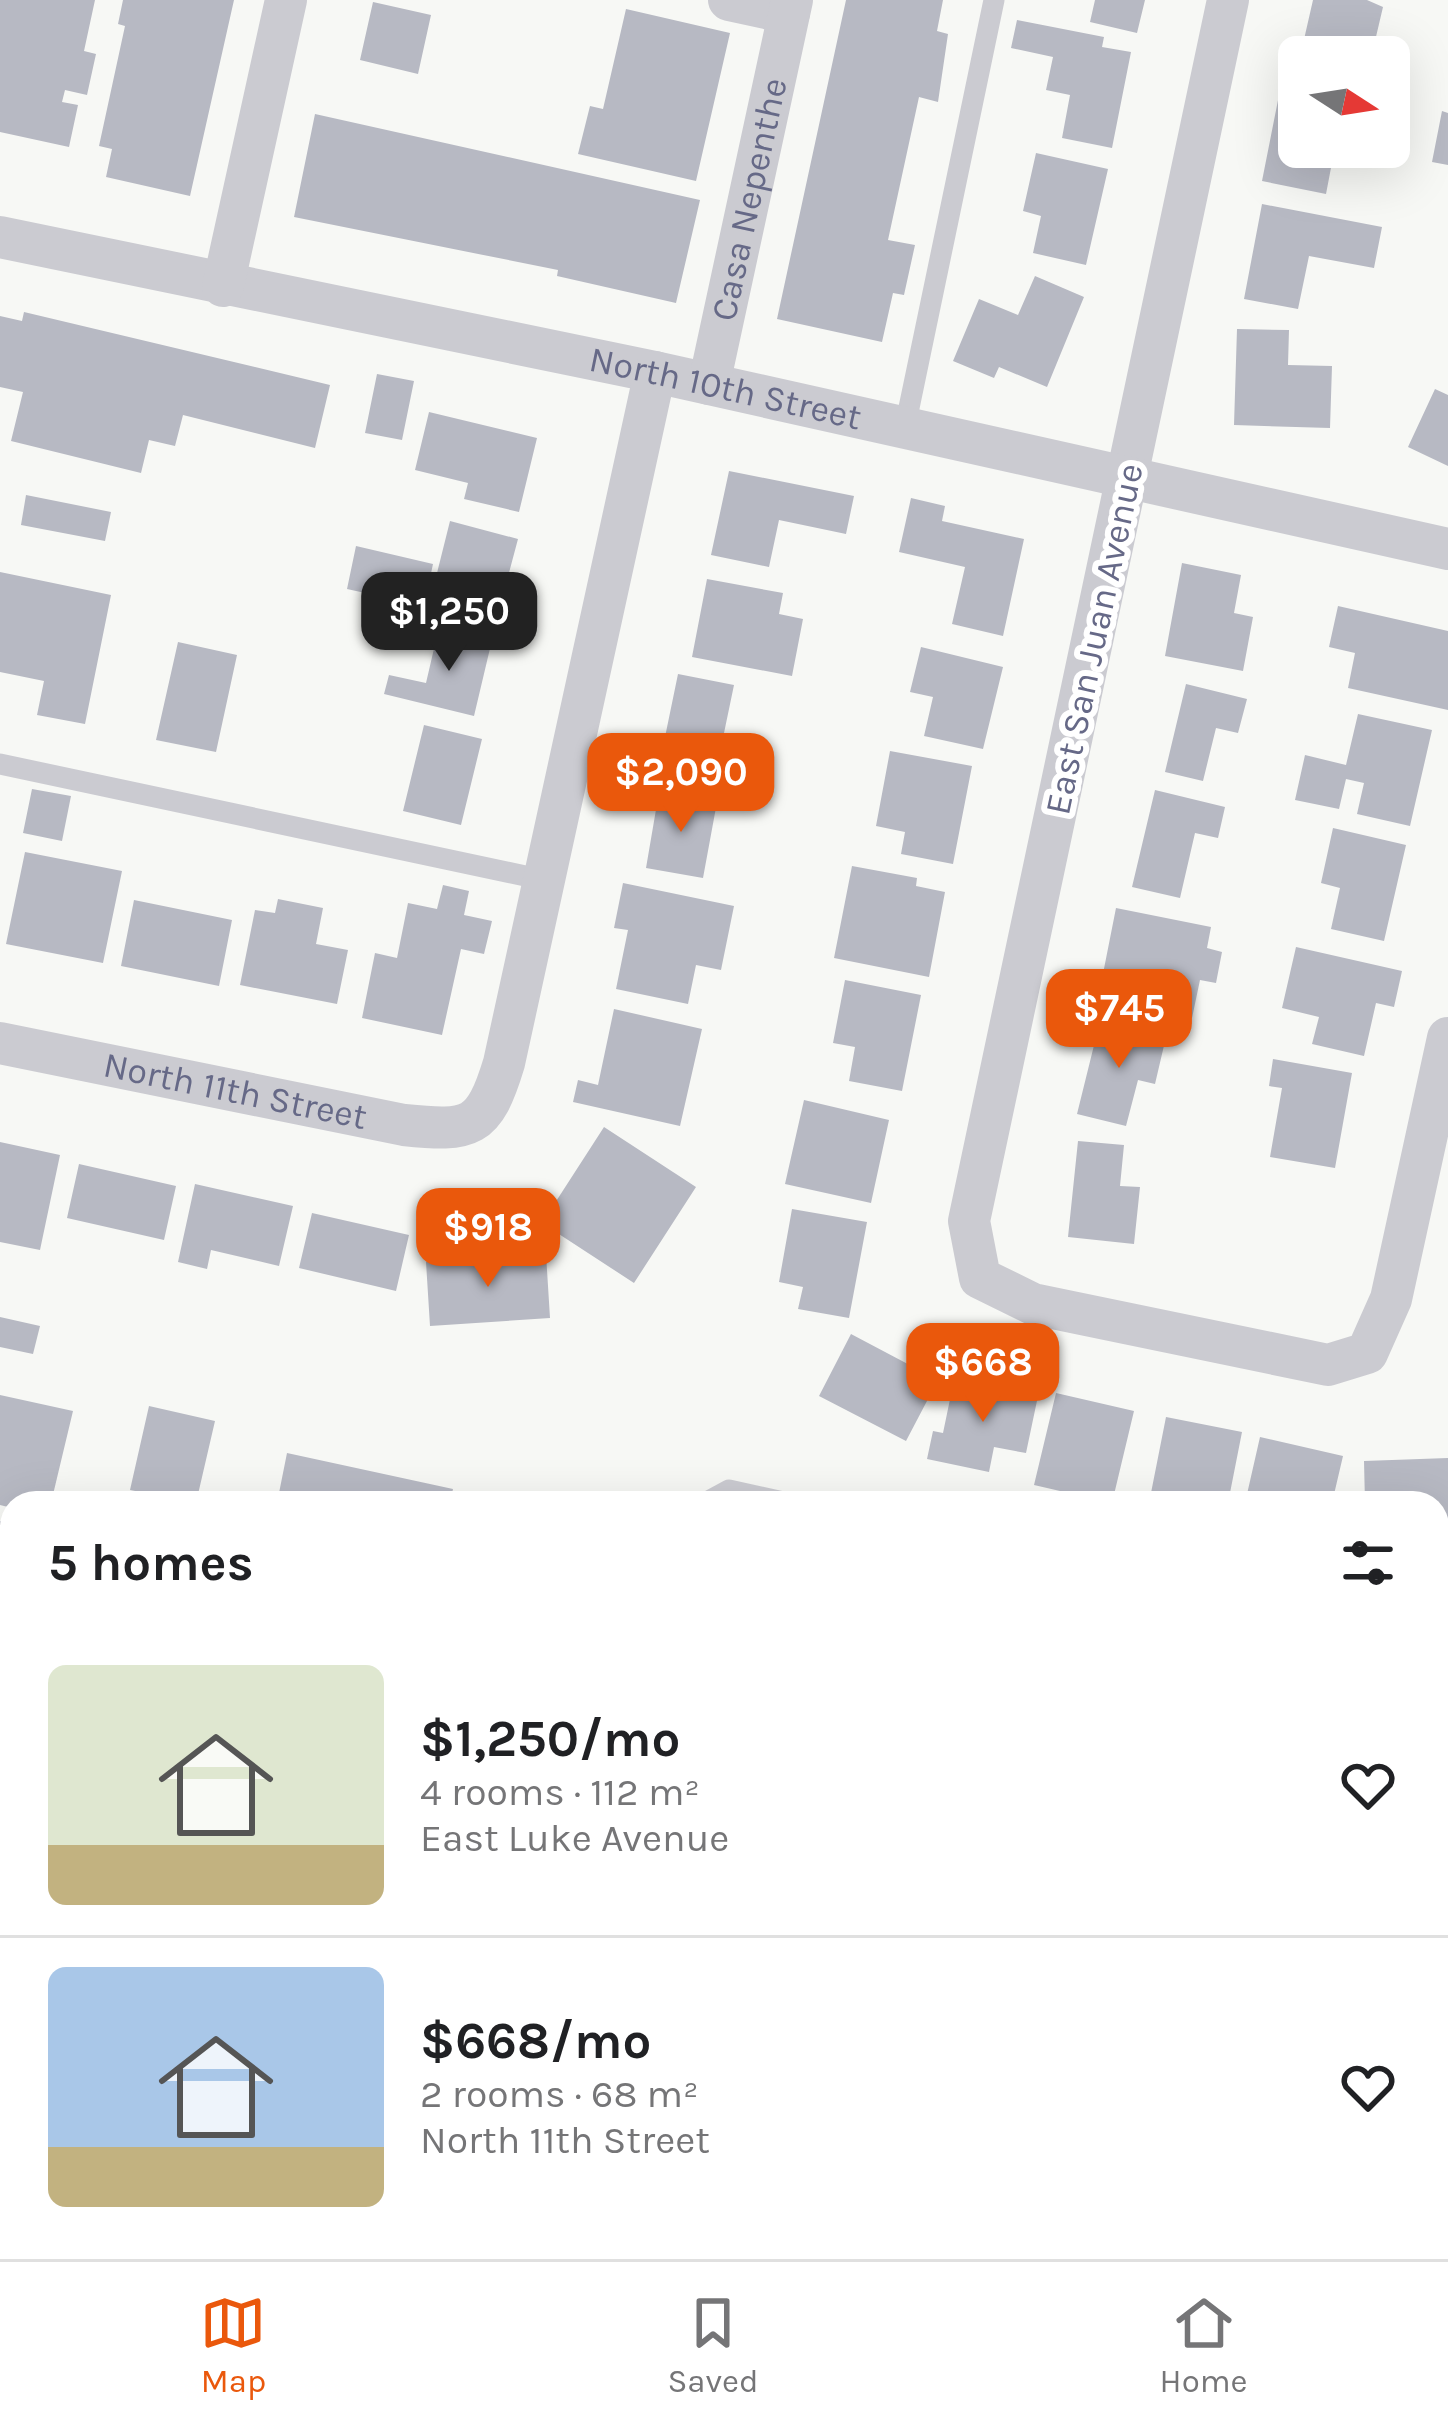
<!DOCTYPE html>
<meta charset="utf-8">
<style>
body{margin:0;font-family:Karla,sans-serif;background:#f6f6f6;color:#202124;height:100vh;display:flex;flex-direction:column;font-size:45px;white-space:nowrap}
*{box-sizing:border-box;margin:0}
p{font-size:39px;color:#757577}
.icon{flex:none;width:66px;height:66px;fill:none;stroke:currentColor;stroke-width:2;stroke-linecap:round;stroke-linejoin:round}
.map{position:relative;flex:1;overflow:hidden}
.panel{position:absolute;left:0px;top:1491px;width:1449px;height:768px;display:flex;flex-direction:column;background:#fff;border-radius:36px 36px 0 0;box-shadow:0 12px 48px #0002}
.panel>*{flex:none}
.needle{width:78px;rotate:102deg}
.fabs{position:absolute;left:1278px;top:36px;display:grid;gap:24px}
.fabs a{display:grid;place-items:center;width:132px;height:132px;border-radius:18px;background:#fff;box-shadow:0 12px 48px #0002;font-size:60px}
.price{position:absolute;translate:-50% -102px;padding:0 27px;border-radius:24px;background:#ea580c;color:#fff;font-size:39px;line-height:78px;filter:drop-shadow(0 3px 6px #0008)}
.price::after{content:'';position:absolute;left:50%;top:72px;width:36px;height:27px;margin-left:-18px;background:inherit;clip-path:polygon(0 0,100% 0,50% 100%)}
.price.current{background:#222;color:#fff}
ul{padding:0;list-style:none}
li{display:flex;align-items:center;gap:36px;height:300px;padding:0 48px}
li+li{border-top:3px solid #e0e0e0}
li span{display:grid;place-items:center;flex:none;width:336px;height:240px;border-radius:18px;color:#555}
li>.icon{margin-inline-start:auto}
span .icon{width:144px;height:144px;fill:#fffc;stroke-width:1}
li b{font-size:51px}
h2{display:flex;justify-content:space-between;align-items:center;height:144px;padding:0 48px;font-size:51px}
.menu{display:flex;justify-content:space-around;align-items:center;height:168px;border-top:3px solid #e0e0e0;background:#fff;font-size:33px;color:#757577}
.menu a{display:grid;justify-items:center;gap:6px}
.menu .current{color:#ea580c}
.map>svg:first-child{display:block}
.water{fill:#cacdd6}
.building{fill:#b7b9c3}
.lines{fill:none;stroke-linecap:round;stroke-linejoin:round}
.service{stroke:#cbcbd1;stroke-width:21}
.minor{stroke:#cbcbd1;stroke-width:42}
.labels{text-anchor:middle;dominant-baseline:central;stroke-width:12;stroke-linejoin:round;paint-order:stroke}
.street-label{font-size:36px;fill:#666987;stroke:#fff}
</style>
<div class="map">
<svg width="1448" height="2259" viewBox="0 0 1448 2259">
<rect width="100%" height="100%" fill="#f7f8f5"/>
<path class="water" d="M660,2247h75l-3,12h-29z"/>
<path class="building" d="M0,0h95l-11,51 12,3 -9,41 -22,-5 -3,12 16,3 -9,42 -69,-15z
M123,0h111l-44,196 -84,-19 6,-28 -13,-3 26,-120 -7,-2z
M846,0h97l-6,31 11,3 -10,68 -19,-5 -31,143 27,5 -11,50 -11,-2 -11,49 -105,-23z
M1095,0h50l-8,33 -47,-11z
M1313,0h54l16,7 -8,34 -21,-4 -4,20h-50z
M373,2l58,13 -13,59 -58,-14z
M626,9l104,24 -34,148 -118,-27 12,-48 13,3z
M1017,20l87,17 -2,10 29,5 -19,96 -50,-10 8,-43 -24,-5 7,-33 -42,-9z
M1281,85l18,3v59h36l-9,47 -64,-13z
M1442,111l6,2v52l-16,-3z
M315,114l385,86 -24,103 -119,-27 1,-6 -264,-53z
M1036,153l72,16 -22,96 -53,-12 8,-37 -18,-5z
M1262,204l120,23 -8,41 -65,-12 -11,53 -54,-10z
M1035,276l49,21 -37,90 -48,-20 -5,11 -41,-17 26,-62 39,16z
M24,312l306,73 -15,63 -132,-33 -8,31 -26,-6 -8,33 -130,-32 12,-49 -23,-5v-71l22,5z
M1237,329l52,1 -1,35 44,1 -2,62 -96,-3z
M377,374l37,7 -12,59 -37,-7z
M1435,389l13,6v71l-40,-19z
M429,412l108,26 -18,74 -55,-13 4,-16 -53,-13z
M729,471l125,25 -8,38 -67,-14 -10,47 -58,-12z
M26,495l85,17 -6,29 -84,-16z
M911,498l34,8 -3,15 82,18 -21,97 -51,-12 13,-57 -66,-15z
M450,521l68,18 -20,75 -67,-17z
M356,546l77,18 -9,42 -77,-17z
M1182,563l59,12 -7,38 19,4 -10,54 -78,-15z
M0,572l111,23 -26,129 -48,-9 7,-34 -44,-9z
M707,579l76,14 -4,21 24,5 -11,57 -100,-19z
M1338,606l110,25v79l-100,-22 7,-35 -26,-6z
M439,627l53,13 -18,76 -90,-22 5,-19 37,8z
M178,642l59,13 -21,97 -60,-12z
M921,647l82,20 -20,82 -59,-13 9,-39 -23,-5z
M678,674l56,11 -10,48 23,5 -10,49 -79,-16z
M1186,684l61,15 -9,34 -22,-5 -13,53 -38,-9z
M1358,714l74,16 -22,96 -53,-12 7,-31 -18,-4 -7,30 -44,-9 10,-45 41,10z
M424,725l58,14 -21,86 -58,-14z
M890,751l82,15 -19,98 -52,-10 4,-22 -29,-6z
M32,789l39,7 -9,45 -39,-8z
M1155,790l70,17 -7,31 -23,-5 -15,65 -48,-11z
M659,792l58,10 -14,76 -57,-10z
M1333,828l73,17 -22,96 -53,-12 9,-41 -19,-5z
M25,852l97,19 -19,92 -97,-19z
M852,866l65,12 -1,8 29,6 -16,85 -95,-19z
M623,883l111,23 -13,64 -25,-5 -8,39 -72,-15 12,-59 -14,-2z
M443,885l26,6 -5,24 28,6 -8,33 -23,-5 -19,86 -80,-17 13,-65 22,5 11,-55 29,6z
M278,899l45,9 -7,36 32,6 -11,54 -97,-19 15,-75 20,3z
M134,900l98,20 -13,66 -98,-20z
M1116,908l95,19 -4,21 15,4 -6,31 -16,-3 -8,38 -94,-19z
M1296,947l106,24 -8,36 -18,-4 -12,53 -52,-12 7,-27 -37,-9z
M845,980l76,15 -19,96 -53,-10 6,-34 -22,-4z
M614,1009l88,20 -22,97 -107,-24 5,-22 20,5z
M1100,1021l66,16 -11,47 -17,-4 -12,46 -49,-12z
M1273,1059l79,14 -17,95 -65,-11 12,-69 -13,-2z
M804,1100l85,20 -18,83 -86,-19z
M604,1127l92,60 -62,96 -92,-60z
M1078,1141l46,4 -4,41 20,1 -6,57 -66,-7z
M0,1142l60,13 -20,95 -40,-8z
M79,1164l97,22 -12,54 -97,-22z
M195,1184l98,22 -14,60 -68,-16 -4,19 -29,-7z
M792,1209l75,13 -18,96 -51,-9 5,-22 -24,-5z
M312,1213l97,22 -13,56 -97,-23z
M546,1254l4,64 -120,8 -4,-64z
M0,1317l40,9 -7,28 -33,-7z
M851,1334l87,46 -32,61 -87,-45z
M954,1380l84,16 -12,57 -32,-6 -5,25 -62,-13 6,-28 10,2z
M1056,1393l78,18 -22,92 -78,-18z
M0,1395l73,16 -22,92h-39v5l-12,-3z
M149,1406l66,15 -19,82 -66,-13z
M1166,1417l76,15 -14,71h-79z
M1260,1437l83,19 -11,47h-87z
M287,1453l166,36 -3,14h-173z
M1448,1458v88l-11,1v-44h-72l-1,-42z
M0,1521l12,2v91l-12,-2z
M1437,1631l11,2v75l-11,-3z
M0,1714l10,2 -8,39h-2z
M0,1952l12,3v30l-12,-2z
M0,1989l12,2v88l-12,-2 8,-40 -8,-2z
M0,2181l12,3 -3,75h-9z
M130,2247l31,5 -2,7h-31z
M175,2247h60l-2,12h-61z
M406,2247h60l-2,12h-60z
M603,2247h44l-2,10z
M907,2247h89l-2,12h-89z
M1025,2247h49l-3,12h-49z
M1123,2247h60l-3,12h-60z"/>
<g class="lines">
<path class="service" d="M905,427l89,-427
M0,764l544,116
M705,1503l24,-13 59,13
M1437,1624l11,2
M823,2247l1,12
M1088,2259l3,-12"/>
<g class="minor">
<path d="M729,0l60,13"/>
<path d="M1228,0l-259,1221 11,57 53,26 295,61 39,-12 24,-54 57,-261"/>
<path id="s1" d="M0,237l655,135 793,177"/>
<path d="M223,286l63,-286"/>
<path id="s2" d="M709,384l83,-384"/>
<path id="s3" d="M0,1043l404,82c67,7 80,4 100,-62l151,-691"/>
<path d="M1437,1974l11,-52"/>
<path d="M1437,2246l11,2"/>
</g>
</g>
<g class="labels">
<g class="street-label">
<text stroke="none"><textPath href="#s2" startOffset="189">Casa Nepenthe</textPath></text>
<text stroke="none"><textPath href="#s1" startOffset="741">North 10th Street</textPath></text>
<text transform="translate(1094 639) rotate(-78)">East San Juan Avenue</text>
<text stroke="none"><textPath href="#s3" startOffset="240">North 11th Street</textPath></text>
</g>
</g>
</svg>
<div class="fabs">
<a><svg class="needle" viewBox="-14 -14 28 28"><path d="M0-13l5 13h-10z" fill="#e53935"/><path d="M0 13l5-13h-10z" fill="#757577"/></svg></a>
</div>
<b class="price current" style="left:449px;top:674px">$1,250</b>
<b class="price" style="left:681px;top:835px">$2,090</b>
<b class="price" style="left:1119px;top:1071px">$745</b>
<b class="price" style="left:488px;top:1290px">$918</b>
<b class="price" style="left:983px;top:1425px">$668</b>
<section class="panel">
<h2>5 homes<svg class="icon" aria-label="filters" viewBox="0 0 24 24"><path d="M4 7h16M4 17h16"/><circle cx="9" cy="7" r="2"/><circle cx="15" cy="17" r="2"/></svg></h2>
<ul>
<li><span style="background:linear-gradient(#dfe7d0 75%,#c2b280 0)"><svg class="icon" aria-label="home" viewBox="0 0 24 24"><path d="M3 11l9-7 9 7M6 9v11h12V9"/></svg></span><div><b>$1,250/mo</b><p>4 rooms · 112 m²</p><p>East Luke Avenue</p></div><svg class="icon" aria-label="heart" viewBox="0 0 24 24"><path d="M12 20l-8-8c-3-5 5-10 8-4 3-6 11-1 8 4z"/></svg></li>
<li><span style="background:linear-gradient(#a9c7e8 75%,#c2b280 0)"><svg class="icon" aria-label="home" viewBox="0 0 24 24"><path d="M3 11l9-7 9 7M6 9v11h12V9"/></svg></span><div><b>$668/mo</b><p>2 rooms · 68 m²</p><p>North 11th Street</p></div><svg class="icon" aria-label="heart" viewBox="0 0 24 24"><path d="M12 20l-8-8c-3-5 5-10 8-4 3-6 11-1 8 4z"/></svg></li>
</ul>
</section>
</div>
<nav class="menu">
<a class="current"><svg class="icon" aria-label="map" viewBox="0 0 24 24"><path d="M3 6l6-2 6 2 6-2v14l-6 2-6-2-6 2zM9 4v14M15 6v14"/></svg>Map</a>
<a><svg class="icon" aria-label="saved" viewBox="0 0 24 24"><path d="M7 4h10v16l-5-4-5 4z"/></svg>Saved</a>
<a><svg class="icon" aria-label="home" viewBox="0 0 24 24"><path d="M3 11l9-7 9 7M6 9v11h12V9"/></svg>Home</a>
</nav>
